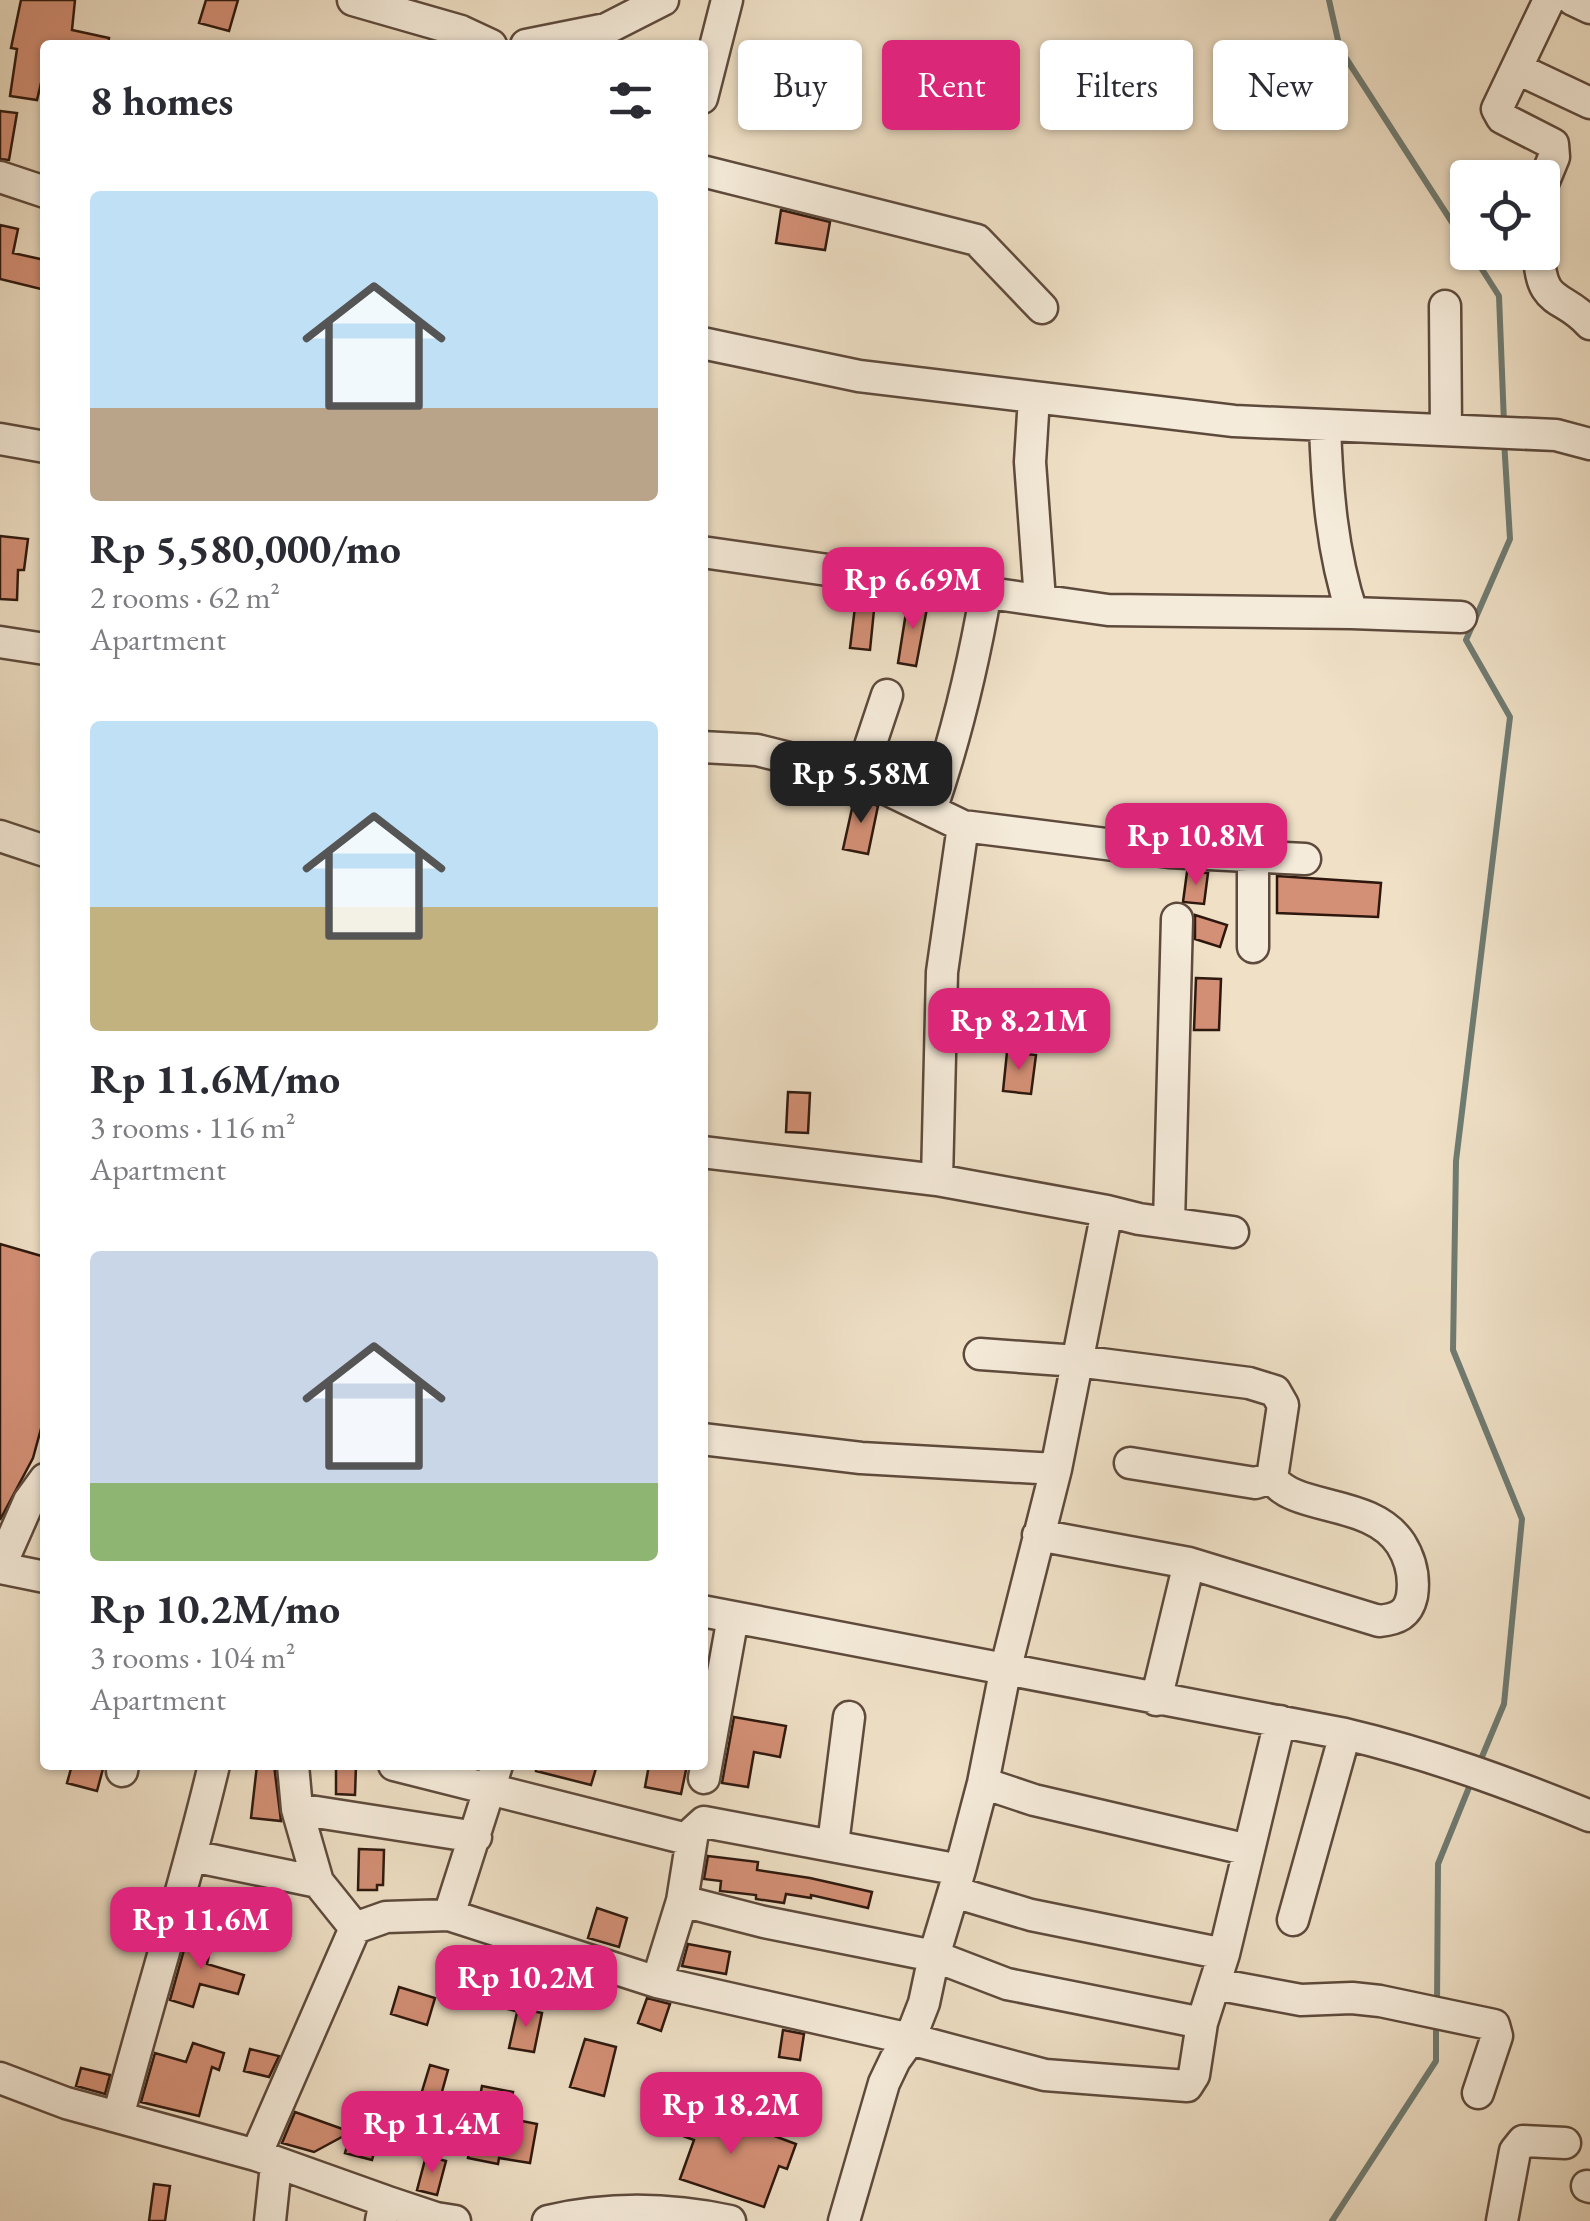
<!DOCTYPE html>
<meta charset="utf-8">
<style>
body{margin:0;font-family:"EB Garamond",serif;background:#f7f7f7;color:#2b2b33;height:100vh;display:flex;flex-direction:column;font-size:38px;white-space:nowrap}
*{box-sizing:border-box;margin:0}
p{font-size:32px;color:#7c7c81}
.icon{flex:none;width:55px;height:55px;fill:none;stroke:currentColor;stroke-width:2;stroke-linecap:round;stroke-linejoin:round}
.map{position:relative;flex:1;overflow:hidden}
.panel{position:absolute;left:40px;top:40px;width:668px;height:1730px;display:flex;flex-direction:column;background:#fff;border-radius:10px;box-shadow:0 2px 8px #0004}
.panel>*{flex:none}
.guide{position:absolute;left:738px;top:40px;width:702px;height:90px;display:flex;gap:20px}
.buttons{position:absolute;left:1450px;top:160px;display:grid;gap:20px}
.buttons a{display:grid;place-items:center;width:110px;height:110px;border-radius:10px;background:#fff;box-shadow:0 2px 8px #0004;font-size:50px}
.price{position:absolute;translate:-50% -85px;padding:0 22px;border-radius:20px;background:#db2777;color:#fff;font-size:32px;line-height:65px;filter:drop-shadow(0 2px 5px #0008)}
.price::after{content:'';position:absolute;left:50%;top:60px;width:30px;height:22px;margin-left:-15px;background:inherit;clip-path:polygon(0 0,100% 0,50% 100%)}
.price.selected{background:#222;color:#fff}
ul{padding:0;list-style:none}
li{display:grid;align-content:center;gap:20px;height:530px;padding:0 50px}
li span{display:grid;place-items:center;height:310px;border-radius:10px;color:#555}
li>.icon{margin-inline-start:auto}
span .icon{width:180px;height:180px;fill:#fffc;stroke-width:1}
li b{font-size:42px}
h2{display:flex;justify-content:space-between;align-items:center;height:120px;padding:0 50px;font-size:42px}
.pill{padding:0 35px;border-radius:10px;background:#fff;box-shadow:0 2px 8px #0004;font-size:35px;line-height:90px}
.pill.selected{background:#db2777;color:#fff}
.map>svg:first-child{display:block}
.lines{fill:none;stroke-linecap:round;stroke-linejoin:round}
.stream{stroke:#6f7b72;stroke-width:6}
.building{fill:#d49076;stroke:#2e180e;stroke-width:2.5}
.minor-casing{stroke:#5e4a3c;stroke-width:35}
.minor{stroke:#f5ebda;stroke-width:30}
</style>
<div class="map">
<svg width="1590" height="2221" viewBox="0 0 1590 2221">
<rect width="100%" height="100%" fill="#efe0c6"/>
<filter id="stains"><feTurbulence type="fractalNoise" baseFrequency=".002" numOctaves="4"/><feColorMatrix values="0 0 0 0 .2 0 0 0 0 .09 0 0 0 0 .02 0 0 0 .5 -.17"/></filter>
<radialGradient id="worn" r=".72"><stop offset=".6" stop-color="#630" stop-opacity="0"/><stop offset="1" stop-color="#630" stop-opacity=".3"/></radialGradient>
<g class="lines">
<path class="stream" d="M1329,0l11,49 128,198
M1471,252l28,44 5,127
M1479,1764l25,-60 18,-185 -69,-169 3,-189 54,-444 -44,-77 44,-101 -6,-99
M1437,2006l1,-142 34,-84
M1332,2221l104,-160v-38"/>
</g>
<path class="building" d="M21,0h54l-3,30 37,8 -1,7h-63v21l-8,34 -27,-4 7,-47 -6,-1z
M206,0h32l-9,31 -30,-8z
M0,111l17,2 -8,47 -9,-1z
M781,210l49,12 -5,28 -49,-7z
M0,225l18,4 -5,24 32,7v30l-45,-11z
M0,536l28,3 -4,31h-6l-1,30 -17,-1z
M908,600l20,3 -12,63 -18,-3z
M855,607l19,3 -4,40 -20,-2z
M855,795l23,11 -10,48 -25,-5z
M1187,872l21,1 -4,31 -21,-2z
M1277,876l104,7 -3,34 -101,-4z
M1195,915l32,10 -7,22 -25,-8z
M1196,978l25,1 -2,51h-25z
M960,992l38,6 -6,35 -33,-5z
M1007,1052l29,3 -5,39 -28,-3z
M788,1092l22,1 -2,40 -22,-1z
M0,1244l45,13v157l-12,44 -33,62z
M734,1717l52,9 -6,31 -26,-5 -6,35 -26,-4z
M72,1765h32l-7,26 -30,-8z
M257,1765h17l7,56 -30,-3z
M336,1765h20l-1,30 -19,-1z
M537,1765h60l-6,20 -55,-14z
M649,1765h38l-6,29 -36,-7z
M359,1849l25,1 -1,35h-6v5h-19z
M708,1856l50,6 -1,8 53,8 62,14 -4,16 -57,-13v3l-25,-4 -2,9 -28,-4v-4l-36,-4 1,-10 -17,-2z
M597,1908l30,10 -8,29 -31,-9z
M226,1910l30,4 -3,22 -30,-4z
M189,1932l24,4 -6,28 37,11 -6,19 -38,-10 -7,23 -23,-7z
M688,1944l42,8 -4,22 -44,-8z
M501,1952l29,9 -15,50 -29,-8z
M399,1987l36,11 -8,27 -36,-11z
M647,1998l23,6 -9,27 -23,-8z
M518,2008l24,5 -8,39 -25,-4z
M783,2030l21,4 -4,26 -21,-3z
M585,2039l31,8 -12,49 -34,-9z
M193,2043l31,10 -5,17 -7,-3 -13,49 -58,-14 14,-49 31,9z
M250,2049l29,7 -10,21 -25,-6z
M430,2065l18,5 -10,36 -19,-5z
M81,2068l29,7 -5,19 -29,-8z
M482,2086l31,6 -6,26 30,6 -7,39 -31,-5 -1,6 -30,-6z
M672,2108l67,24 3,-8 54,20 -9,25 -8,-3 -15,41 -84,-28 14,-39 -30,-11z
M295,2112l56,20 -37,20 -32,-9z
M354,2121l27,7 -9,32 -27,-7z
M426,2156l20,5 -9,34 -20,-5z
M154,2184l16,2 -5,35h-16z"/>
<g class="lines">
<g class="minor-casing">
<path id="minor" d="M353,0l108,31 30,14
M1573,0l17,8
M526,45l80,-16 57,-29
M1518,69l72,34
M702,98l25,-98
M702,171l275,69 65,68
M0,177l45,15
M1542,186l12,-29 -1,-13 -51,-26 -5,-9 52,-109
M1539,252c1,56 24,41 51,72
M1445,306l1,124
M702,343l157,33 375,45 322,14 34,9
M1034,397l-4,65 10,138
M0,439l45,8
M702,552l406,58 244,3c-20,-61 -25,-124 -27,-188
M1352,613l109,4
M0,642l45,7
M702,747l55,3 100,25 106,51 206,26 136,7
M860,776l27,-81
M931,810c25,-72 42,-144 55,-218
M0,836l45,15
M1253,947v-91
M702,1152l235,28 170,31 -51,258 -50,198 -23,116 -23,87 -26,86 -10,47 -14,36 -15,21 -11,23 -40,138
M937,1180l5,-208 21,-146
M1107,1211l32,8 94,13
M1169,1223l8,-304
M980,1354l97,7 172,22 26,8 8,14 -11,73c23,34 99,20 129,66 10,16 14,32 11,52 -4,19 -15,23 -33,25l-190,-58 -151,-28
M702,1439l159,19 195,11
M1130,1463l125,20 17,-5
M0,1567l29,-66 16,-22
M0,1568l45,9
M702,1611l643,123c85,20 164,49 245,82
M1156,1700l33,-137
M293,1765l4,44 21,73 37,46
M394,1765l297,75
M122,1771l1,-6
M704,1778l29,-161
M983,1783l51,17 215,50
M297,1809l179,28
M833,1844l16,-127
M192,1856l126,26
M954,1892l77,23 193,39
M682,1901l82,21 170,34 73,28 195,39
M449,1915l48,-150
M1293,1920l52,-186
M657,1982l25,-81 11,-69 11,-10 256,48
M1215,1984l86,16 51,-2 28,3 114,24 3,11 -19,57
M0,2078l66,25 190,52
M118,2117c31,-118 68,-234 96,-352
M1587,2186l3,1
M385,2201l51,17 19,3
M270,2221l6,-56
M381,2221l4,-20 -129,-46 99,-227 31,-11 63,-2 208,67 253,57 135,36 142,11 7,-11 8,-52 22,-69 56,-233
M548,2221c60,-14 122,-13 182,0
M1502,2221l13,-70 8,-10 42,2"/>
</g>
<use href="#minor" class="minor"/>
</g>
<rect width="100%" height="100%" filter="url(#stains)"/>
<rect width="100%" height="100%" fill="url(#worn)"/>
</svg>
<div class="buttons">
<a><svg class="icon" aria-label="locate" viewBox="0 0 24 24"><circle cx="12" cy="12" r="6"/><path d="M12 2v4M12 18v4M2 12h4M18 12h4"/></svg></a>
</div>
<b class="price" style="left:913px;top:632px">Rp 6.69M</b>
<b class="price selected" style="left:861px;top:826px">Rp 5.58M</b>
<b class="price" style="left:1196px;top:888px">Rp 10.8M</b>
<b class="price" style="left:1019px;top:1073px">Rp 8.21M</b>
<b class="price" style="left:201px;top:1972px">Rp 11.6M</b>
<b class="price" style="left:526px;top:2030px">Rp 10.2M</b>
<b class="price" style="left:731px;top:2157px">Rp 18.2M</b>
<b class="price" style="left:432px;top:2176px">Rp 11.4M</b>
<div class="guide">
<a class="pill">Buy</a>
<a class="pill selected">Rent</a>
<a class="pill">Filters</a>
<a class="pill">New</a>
</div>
<section class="panel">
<h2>8 homes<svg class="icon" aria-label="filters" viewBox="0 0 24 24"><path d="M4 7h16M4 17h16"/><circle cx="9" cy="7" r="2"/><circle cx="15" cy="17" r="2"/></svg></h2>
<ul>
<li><span style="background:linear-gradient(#bfe0f5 70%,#b9a48a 0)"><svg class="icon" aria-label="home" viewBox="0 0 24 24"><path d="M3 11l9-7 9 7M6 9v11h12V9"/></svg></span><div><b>Rp 5,580,000/mo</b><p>2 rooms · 62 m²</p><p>Apartment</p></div></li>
<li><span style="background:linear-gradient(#bfe0f5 60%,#c2b280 0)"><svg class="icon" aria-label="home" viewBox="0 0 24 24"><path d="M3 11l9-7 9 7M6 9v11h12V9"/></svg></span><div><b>Rp 11.6M/mo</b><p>3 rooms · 116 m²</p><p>Apartment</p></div></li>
<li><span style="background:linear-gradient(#c9d6e8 75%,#8fb573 0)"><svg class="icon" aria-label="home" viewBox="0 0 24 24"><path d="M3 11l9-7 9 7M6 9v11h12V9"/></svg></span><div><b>Rp 10.2M/mo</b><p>3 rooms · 104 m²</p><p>Apartment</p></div></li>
</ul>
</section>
</div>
